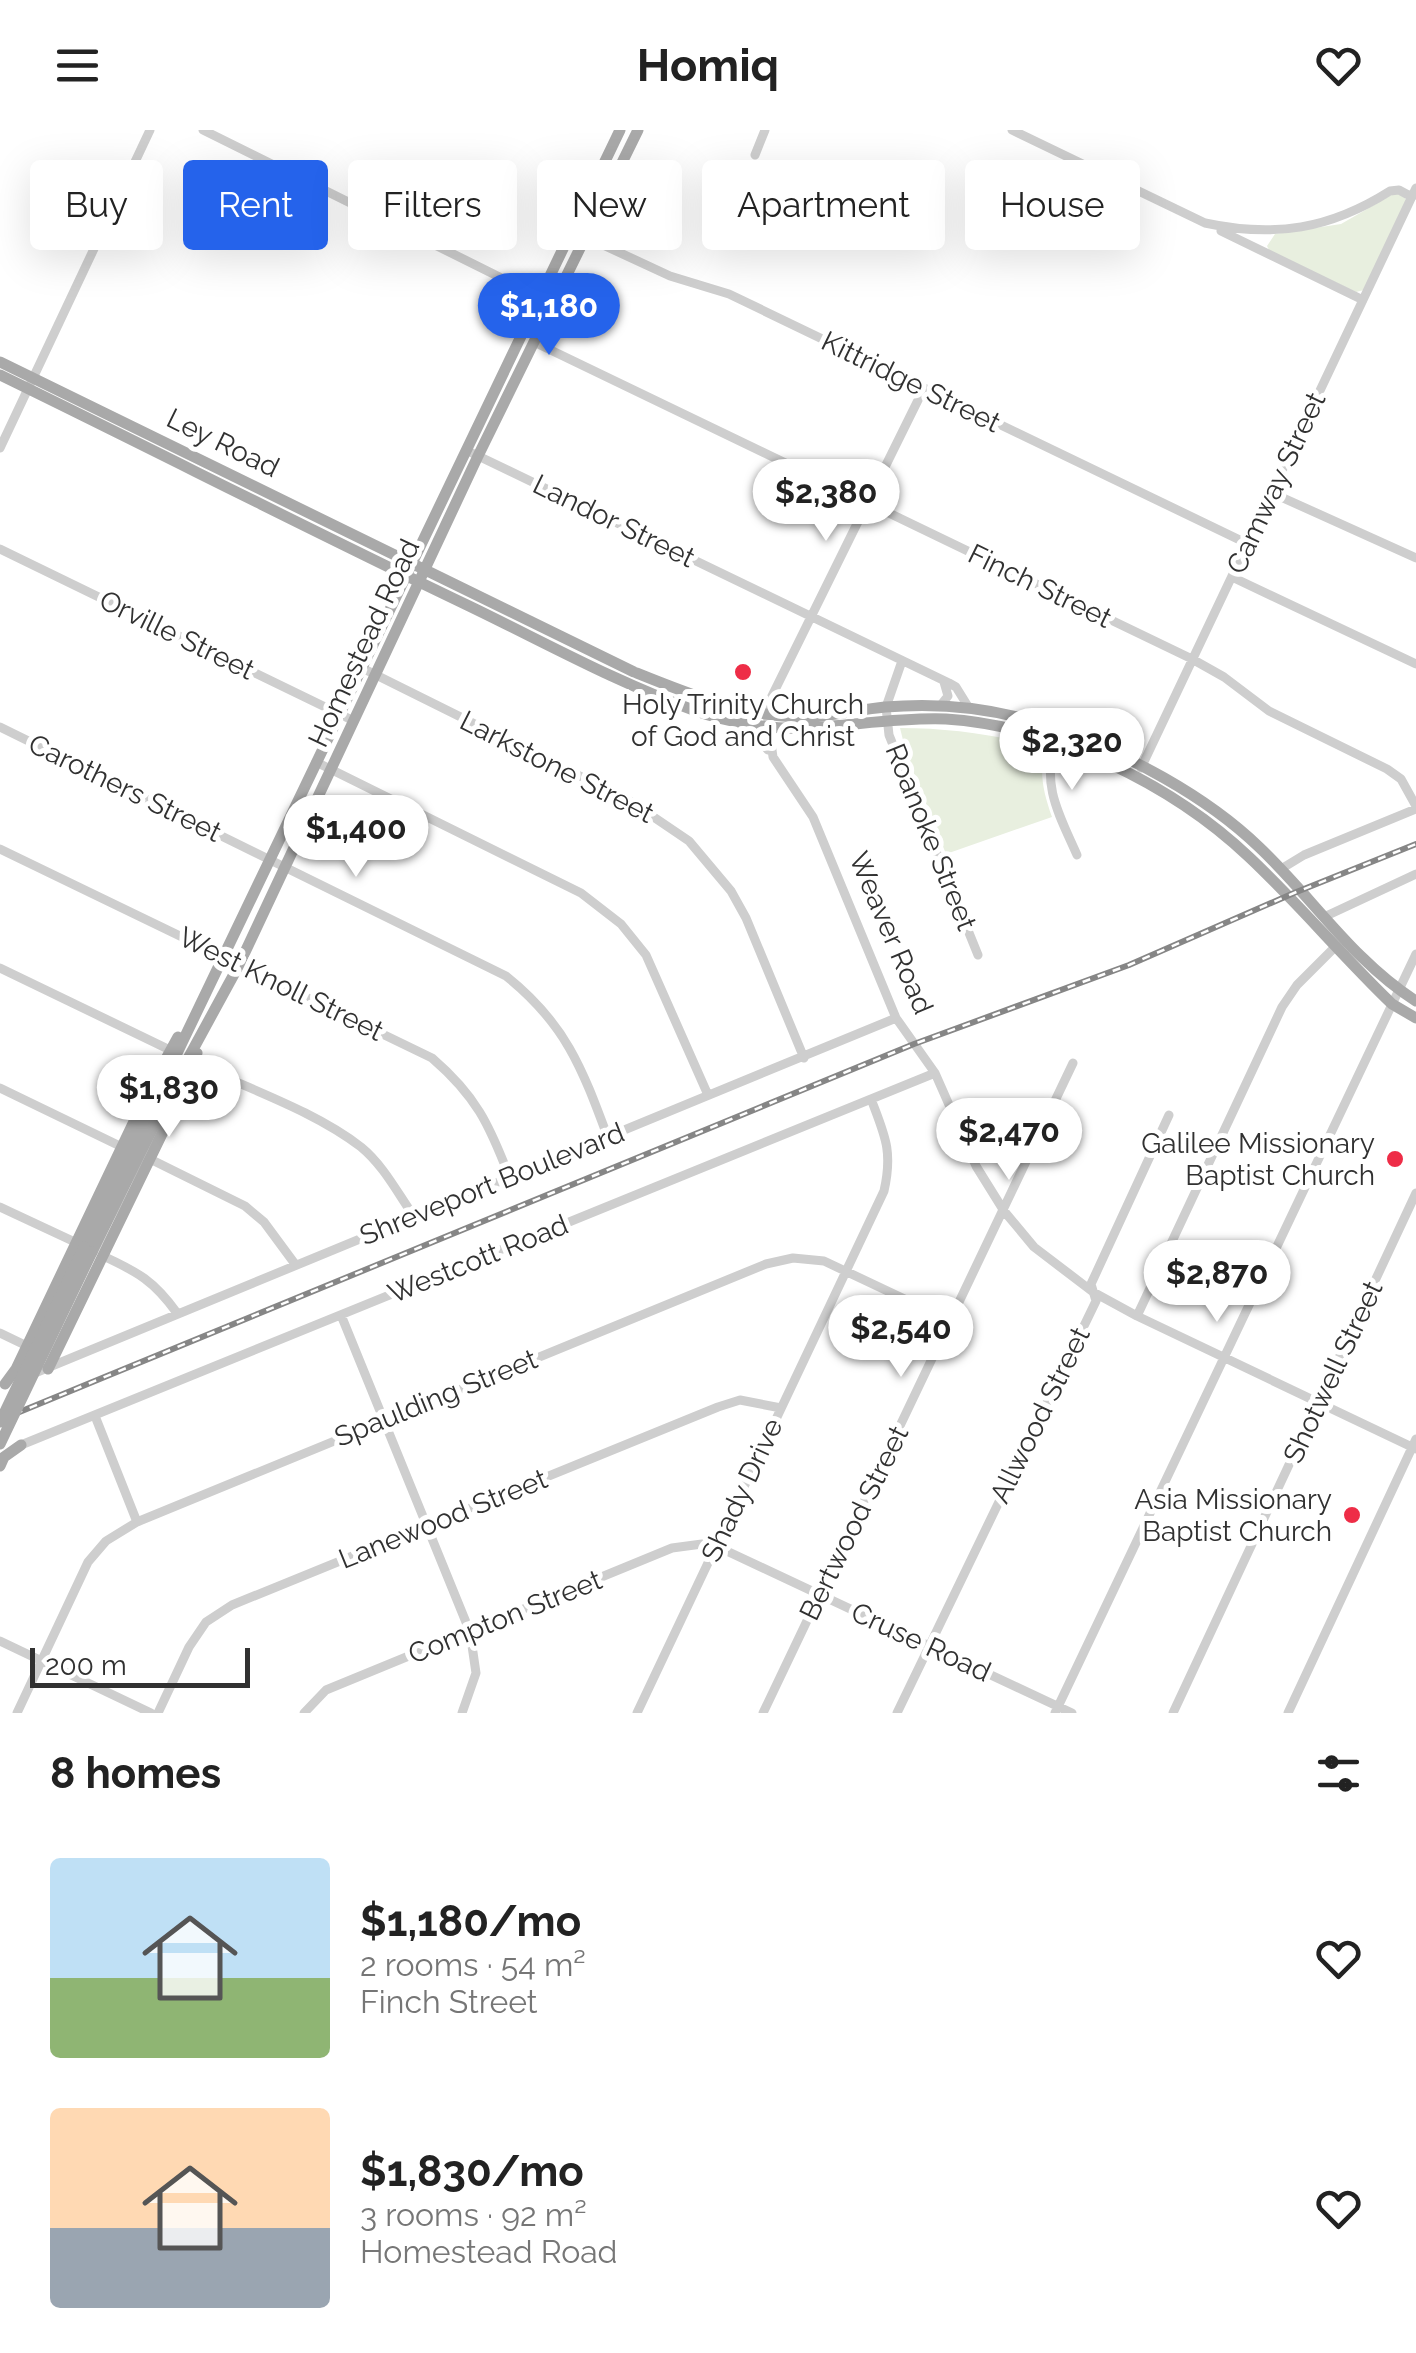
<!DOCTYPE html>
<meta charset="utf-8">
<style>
body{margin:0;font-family:Raleway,sans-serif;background:#f6f6f6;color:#222;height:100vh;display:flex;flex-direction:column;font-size:38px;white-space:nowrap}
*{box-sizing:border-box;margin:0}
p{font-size:32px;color:#767676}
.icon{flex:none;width:55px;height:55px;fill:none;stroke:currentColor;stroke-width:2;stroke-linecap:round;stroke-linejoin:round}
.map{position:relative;height:1583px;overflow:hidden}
.drawer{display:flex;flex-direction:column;background:#fff;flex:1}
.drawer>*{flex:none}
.guide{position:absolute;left:30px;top:30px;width:1358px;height:90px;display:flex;gap:20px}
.scale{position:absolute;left:30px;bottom:25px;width:220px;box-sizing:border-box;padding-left:10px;border:5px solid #313131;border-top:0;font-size:28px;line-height:35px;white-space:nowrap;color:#313131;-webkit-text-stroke:8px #fff;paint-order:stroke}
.price{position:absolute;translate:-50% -85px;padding:0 22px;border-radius:35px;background:#fff;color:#222;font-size:32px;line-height:65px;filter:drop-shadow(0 2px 5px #0008)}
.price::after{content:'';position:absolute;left:50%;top:60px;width:30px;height:22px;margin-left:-15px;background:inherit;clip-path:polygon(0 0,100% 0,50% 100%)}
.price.active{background:#2563eb;color:#fff}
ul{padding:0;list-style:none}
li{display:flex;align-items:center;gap:30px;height:250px;padding:0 50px}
li span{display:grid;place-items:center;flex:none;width:280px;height:200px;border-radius:10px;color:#555}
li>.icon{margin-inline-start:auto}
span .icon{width:120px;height:120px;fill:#fffc;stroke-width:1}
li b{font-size:42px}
h2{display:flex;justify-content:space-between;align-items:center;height:120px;padding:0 50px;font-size:42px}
.pill{padding:0 35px;border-radius:10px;background:#fff;box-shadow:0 10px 40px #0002;font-size:35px;line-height:90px}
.pill.active{background:#2563eb;color:#fff}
header{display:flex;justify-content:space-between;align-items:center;height:130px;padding:0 50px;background:#fff;font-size:45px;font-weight:700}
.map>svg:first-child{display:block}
.green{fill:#e8efdf}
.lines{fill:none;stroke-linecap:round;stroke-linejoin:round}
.minor{stroke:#cecece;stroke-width:9}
.major{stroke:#a9a9a9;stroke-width:11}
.rail-casing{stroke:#868686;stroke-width:6}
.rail{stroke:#fff;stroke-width:2.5;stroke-dasharray:8;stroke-linecap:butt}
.major-bridge{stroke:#a9a9a9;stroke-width:11}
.poi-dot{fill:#ee2d47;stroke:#fff;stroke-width:4}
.labels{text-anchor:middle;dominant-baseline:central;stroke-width:10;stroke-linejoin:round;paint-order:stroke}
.street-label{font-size:28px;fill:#313131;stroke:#fff}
.poi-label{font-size:28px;fill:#313131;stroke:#fff;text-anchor:end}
</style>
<header><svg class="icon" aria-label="menu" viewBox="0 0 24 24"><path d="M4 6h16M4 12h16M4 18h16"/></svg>Homiq<svg class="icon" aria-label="heart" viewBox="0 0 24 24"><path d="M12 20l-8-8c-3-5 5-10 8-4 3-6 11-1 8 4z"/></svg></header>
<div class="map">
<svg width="1416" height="1583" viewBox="0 0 1416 1583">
<rect width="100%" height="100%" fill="#fff"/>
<path class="green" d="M1395,63l9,3 3,6 -43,88 -8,2 -86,-40 -3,-6 8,-12 66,-10z
M900,598c50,0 96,7 145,19 -6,27 -2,44 7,70l-106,37 -39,-98z"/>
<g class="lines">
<path class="minor" d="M203,0l343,170
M1012,0l193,93c70,15 125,6 185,-32l9,-1 13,7
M755,25l10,-25
M573,101l97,45 59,18 517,249
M1221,101l142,69
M534,212l658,317 32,18 45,34 118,58 14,10 15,27
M924,258l-153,310 -4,16 6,43 40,60 83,201 39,55 41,93 28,45 30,36 59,45 44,24 279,133
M0,318l150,-318
M472,323l477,230 7,4 13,21
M1270,362l146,66
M0,419l354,172
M1232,447l184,87
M902,531l-16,46 3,28 89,220
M362,538l268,133 59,40 42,50 15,27 58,140
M940,576l8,-10 -4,-14
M739,595l17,11 12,14
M0,597l506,249c60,48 76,92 102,162
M1055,609c-13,48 3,73 22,116
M316,632l265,131 40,31 25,31 62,140
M1141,638l275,-580
M0,719l432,209c44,38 57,66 77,118
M1281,739l23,-14 112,-46
M1324,787l92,-43
M0,838l170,82
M194,933c54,26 119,47 167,84 22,18 36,45 52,68
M0,958l122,59
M150,1029l95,47 19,16 31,42
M0,1077l77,36
M103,1126c35,16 51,25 74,57
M341,1185l129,317 6,41 -14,40
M1137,1186l145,-309 15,-22 37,-37
M0,1203l27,13
M30,1245l866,-357
M95,1286l42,106
M21,1315l914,-372
M0,1511l151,72
M17,1583l71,-151 18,-21 31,-19 629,-258 27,-6 31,3 127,60
M158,1583l31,-66 17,-25 26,-17 486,-198 22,-7 41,8
M304,1583l22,-23 346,-142 30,-4 14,2 356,167
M637,1583l247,-522c9,-40 1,-55 -13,-92
M763,1583l310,-650
M897,1583l199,-412 -5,-17 78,-169
M1055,1583l361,-759
M1173,1583l243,-520
M1288,1583l128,-274"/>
<path class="major" d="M0,232l634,310c52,21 103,42 160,45 30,1 61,-7 91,-10 58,-5 117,2 172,22 70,25 148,66 202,118 53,50 94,114 157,154
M0,245c156,76 310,155 467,230 75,36 150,78 229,106 32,11 75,19 109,17 47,-2 94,-11 141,-9 107,7 226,65 303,138 50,47 94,100 143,147l24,14
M84,1117l536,-1117
M92,1122l80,-164 67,-123 239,-509 160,-326
M48,1239l127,-262 22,-54
M5,1254l11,-15 132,-277 30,-55
M0,1336l4,-9 17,-12"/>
<g class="rail-casing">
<path id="rail" d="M0,1290l914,-376 215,-79 165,-72 122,-49"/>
</g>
<use href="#rail" class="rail"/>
<path class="major-bridge" d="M0,1292l84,-175
M0,1314l92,-192"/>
</g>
<g class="poi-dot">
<circle cx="743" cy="542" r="10"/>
<circle cx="1395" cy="1029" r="10"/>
<circle cx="1352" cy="1385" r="10"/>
</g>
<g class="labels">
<g class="street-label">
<text transform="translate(911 252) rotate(26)">Kittridge Street</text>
<text transform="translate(223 313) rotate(26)">Ley Road</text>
<text transform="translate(1276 353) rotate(-65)">Camway Street</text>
<text transform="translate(614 391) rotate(26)">Landor Street</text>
<text transform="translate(1040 456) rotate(26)">Finch Street</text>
<text transform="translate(177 505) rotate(26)">Orville Street</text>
<text transform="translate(364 513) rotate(-65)">Homestead Road</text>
<text transform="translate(557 637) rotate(27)">Larkstone Street</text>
<text transform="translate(125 658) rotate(26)">Carothers Street</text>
<text transform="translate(931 707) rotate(68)">Roanoke Street</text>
<text transform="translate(891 803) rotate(67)">Weaver Road</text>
<text transform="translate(281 854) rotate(26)">West Knoll Street</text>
<text transform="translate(492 1054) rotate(-22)">Shreveport Boulevard</text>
<text transform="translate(478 1129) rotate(-22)">Westcott Road</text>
<text transform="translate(1333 1242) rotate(-65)">Shotwell Street</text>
<text transform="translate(436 1268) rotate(-22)">Spaulding Street</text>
<text transform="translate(1040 1285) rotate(-64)">Allwood Street</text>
<text transform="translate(742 1360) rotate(-65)">Shady Drive</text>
<text transform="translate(443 1389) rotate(-22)">Lanewood Street</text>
<text transform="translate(854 1393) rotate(-64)">Bertwood Street</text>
<text transform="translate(505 1487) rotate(-22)">Compton Street</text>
<text transform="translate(921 1512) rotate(25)">Cruse Road</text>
</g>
<g class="poi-label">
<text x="743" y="574" text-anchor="middle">Holy Trinity Church<tspan x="743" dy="32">of God and Christ</tspan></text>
<text x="1375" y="1013">Galilee Missionary<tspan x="1375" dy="32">Baptist Church</tspan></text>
<text x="1332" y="1369">Asia Missionary<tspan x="1332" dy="32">Baptist Church</tspan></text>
</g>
</g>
</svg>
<div class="scale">200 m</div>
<b class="price active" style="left:549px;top:228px">$1,180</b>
<b class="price" style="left:826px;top:414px">$2,380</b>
<b class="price" style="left:1072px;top:663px">$2,320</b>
<b class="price" style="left:356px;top:750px">$1,400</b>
<b class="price" style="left:169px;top:1010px">$1,830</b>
<b class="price" style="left:1009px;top:1053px">$2,470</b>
<b class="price" style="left:1217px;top:1195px">$2,870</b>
<b class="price" style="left:901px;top:1250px">$2,540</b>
<div class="guide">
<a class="pill">Buy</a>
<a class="pill active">Rent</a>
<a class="pill">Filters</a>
<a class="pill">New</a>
<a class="pill">Apartment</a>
<a class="pill">House</a>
</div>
</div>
<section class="drawer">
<h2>8 homes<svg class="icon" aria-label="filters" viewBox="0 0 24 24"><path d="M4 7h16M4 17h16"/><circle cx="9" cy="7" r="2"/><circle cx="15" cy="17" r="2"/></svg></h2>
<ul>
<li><span style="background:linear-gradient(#bfe0f5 60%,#8fb573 0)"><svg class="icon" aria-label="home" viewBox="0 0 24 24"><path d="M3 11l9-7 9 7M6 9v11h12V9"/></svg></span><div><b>$1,180/mo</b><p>2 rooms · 54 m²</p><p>Finch Street</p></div><svg class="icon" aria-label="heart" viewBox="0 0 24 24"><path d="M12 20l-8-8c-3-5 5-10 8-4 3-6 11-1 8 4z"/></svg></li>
<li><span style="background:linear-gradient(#ffd9b3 60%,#9aa5b1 0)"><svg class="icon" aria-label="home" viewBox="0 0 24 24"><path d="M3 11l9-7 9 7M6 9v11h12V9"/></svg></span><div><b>$1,830/mo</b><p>3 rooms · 92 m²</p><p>Homestead Road</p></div><svg class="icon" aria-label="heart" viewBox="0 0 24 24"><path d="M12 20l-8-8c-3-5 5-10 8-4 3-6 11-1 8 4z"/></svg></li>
</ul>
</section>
